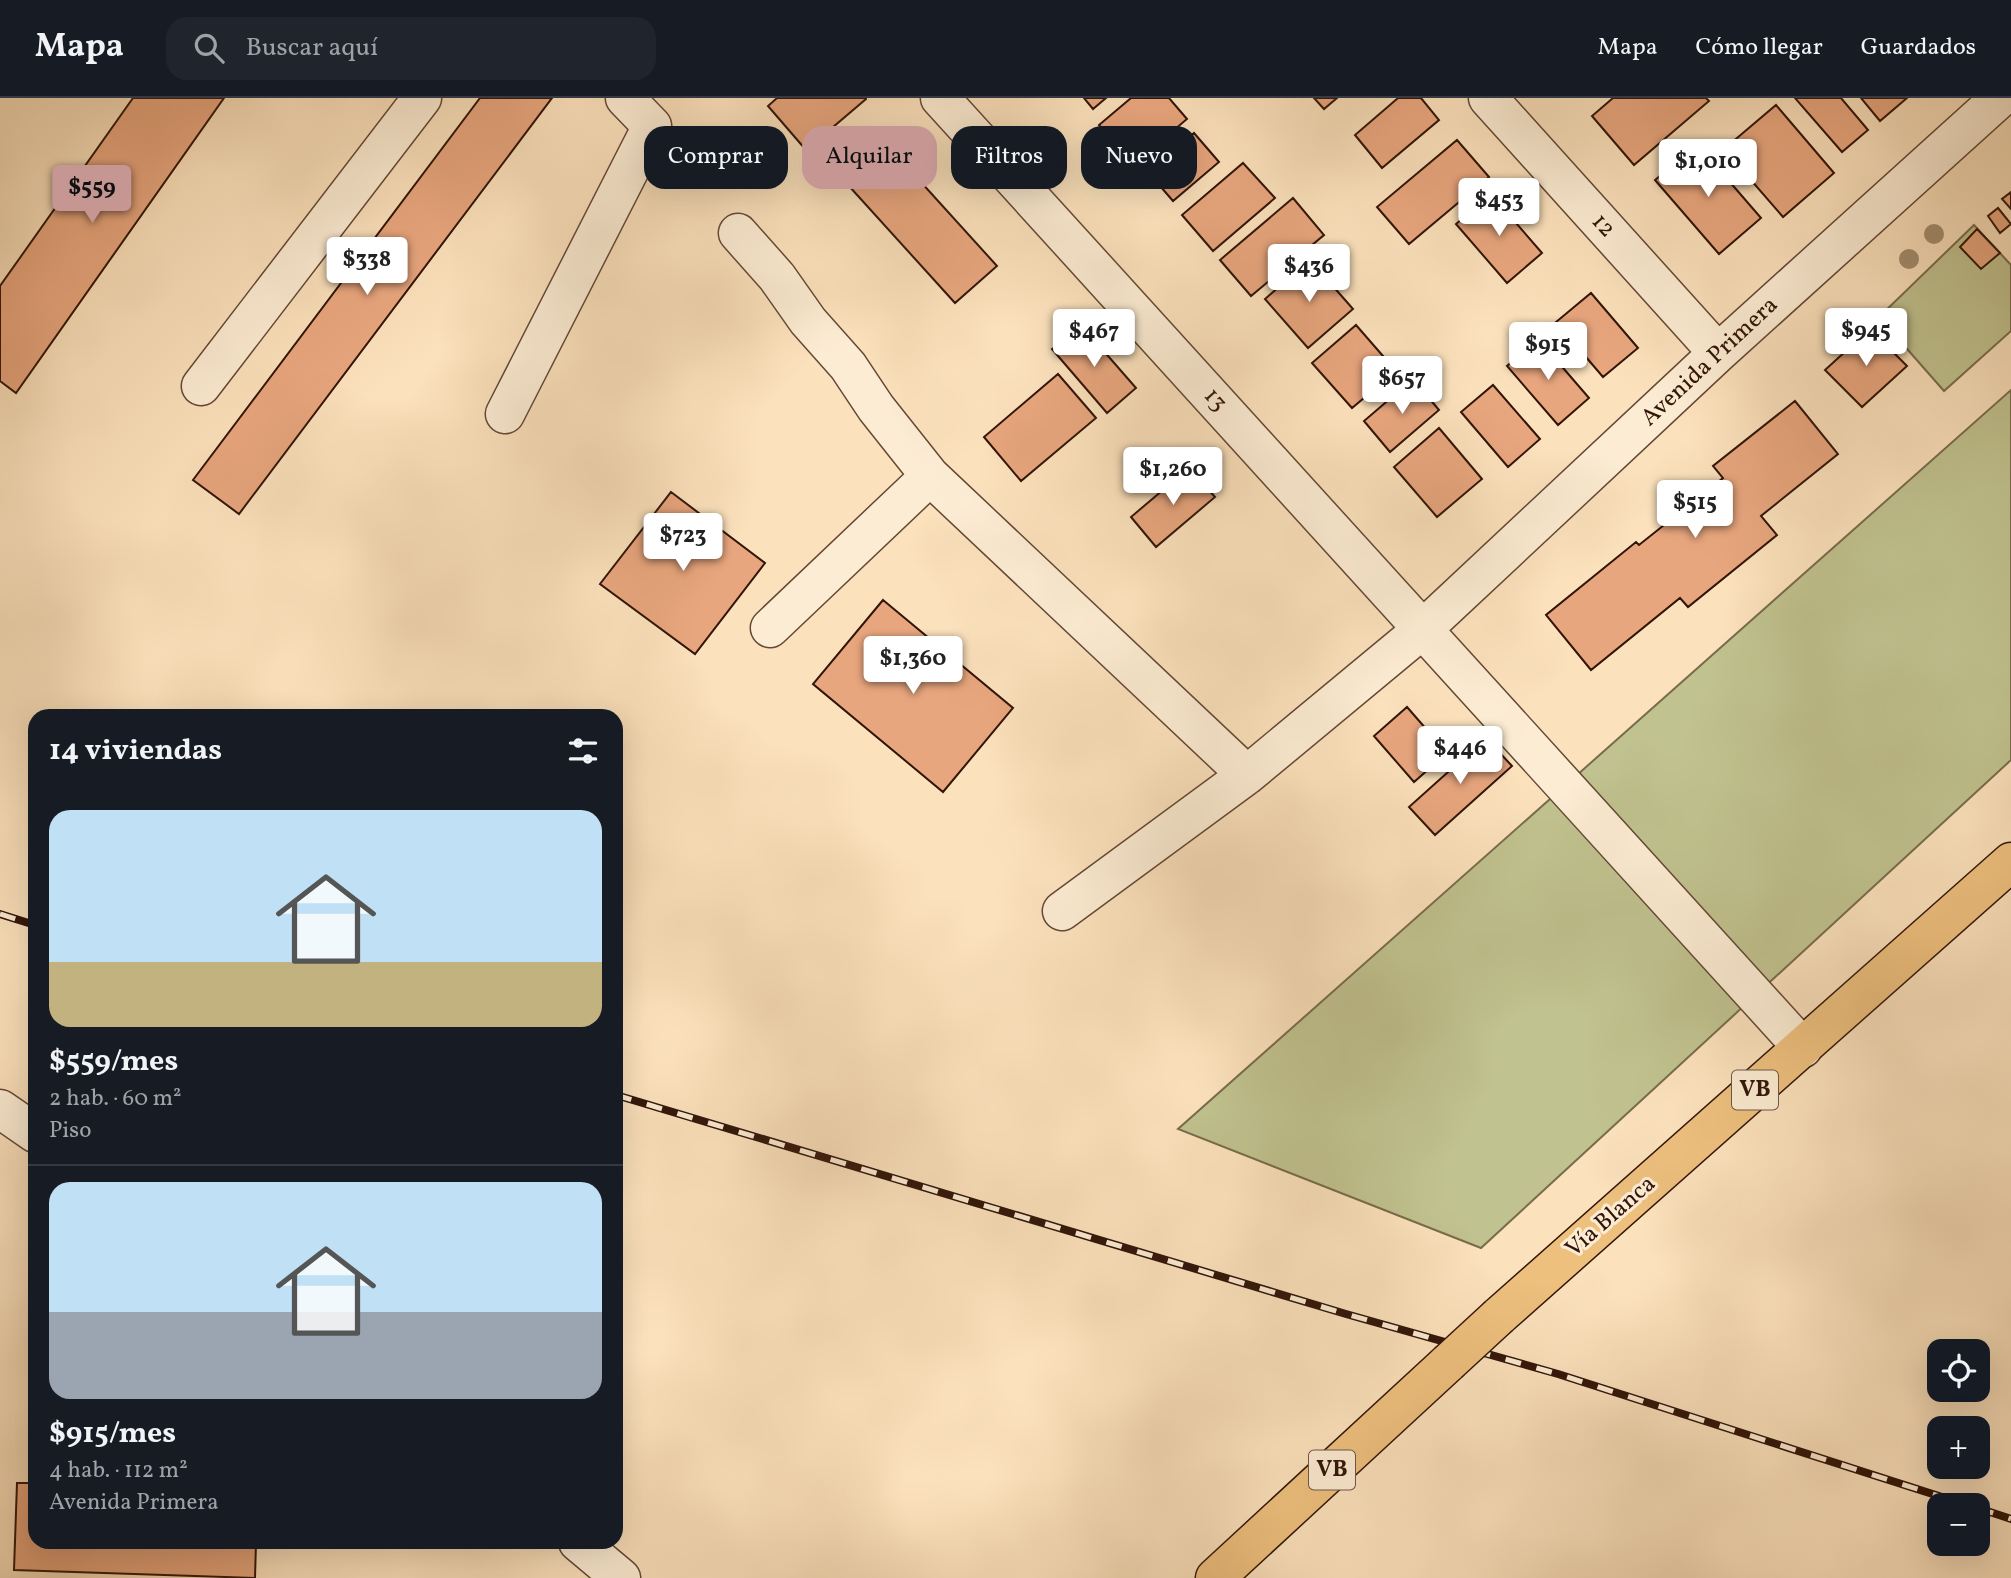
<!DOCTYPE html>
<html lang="es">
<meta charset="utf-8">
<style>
body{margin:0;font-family:Vollkorn,serif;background:#20242c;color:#f1f3f6;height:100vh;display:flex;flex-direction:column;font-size:26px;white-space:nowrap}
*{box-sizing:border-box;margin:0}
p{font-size:23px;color:#9ea1a6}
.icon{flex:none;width:38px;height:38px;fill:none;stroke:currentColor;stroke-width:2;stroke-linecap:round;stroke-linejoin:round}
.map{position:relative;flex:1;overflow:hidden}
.side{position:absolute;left:28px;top:611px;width:595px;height:840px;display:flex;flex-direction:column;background:#171b24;border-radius:21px;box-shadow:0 7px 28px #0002}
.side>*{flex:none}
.guide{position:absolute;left:644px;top:28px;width:665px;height:63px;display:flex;gap:14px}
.fabs{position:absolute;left:1927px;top:1241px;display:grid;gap:14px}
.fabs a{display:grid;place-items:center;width:63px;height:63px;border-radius:14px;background:#171b24;box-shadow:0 7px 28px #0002;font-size:35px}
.price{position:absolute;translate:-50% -60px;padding:0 16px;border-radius:7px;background:#fff;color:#222;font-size:23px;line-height:46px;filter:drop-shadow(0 2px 4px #0008)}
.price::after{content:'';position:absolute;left:50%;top:42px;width:21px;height:16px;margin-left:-10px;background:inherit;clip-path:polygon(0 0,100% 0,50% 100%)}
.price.active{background:#c59692;color:#111}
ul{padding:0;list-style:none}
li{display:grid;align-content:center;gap:14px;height:371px;padding:0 21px}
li+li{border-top:2px solid #363941}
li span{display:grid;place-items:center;height:217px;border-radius:21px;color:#555}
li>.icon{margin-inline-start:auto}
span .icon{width:126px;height:126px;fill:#fffc;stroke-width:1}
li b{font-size:30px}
h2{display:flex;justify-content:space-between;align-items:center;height:84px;padding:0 21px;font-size:30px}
.tag{padding:0 24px;border-radius:21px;background:#171b24;box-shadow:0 7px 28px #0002;font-size:24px;line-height:63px}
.tag.active{background:#c59692;color:#111}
header{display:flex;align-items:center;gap:42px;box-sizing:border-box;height:98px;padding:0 35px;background:#171b24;border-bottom:2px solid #363941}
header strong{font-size:33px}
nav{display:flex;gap:38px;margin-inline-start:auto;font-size:24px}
.search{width:490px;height:63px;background:#20242c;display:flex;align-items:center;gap:18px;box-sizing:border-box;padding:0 24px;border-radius:21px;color:#9ea1a6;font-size:26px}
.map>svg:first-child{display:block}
.green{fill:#c0c28f;stroke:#786c4c;stroke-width:2}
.building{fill:#e8a67e;stroke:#311509;stroke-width:2}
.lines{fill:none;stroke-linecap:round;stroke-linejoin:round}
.minor-casing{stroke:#644836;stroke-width:41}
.major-casing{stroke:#311509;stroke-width:41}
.minor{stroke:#fcecd3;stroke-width:38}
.major{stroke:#eec07e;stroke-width:38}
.rail-casing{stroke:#311509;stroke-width:8}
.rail{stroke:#fcecd3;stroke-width:5;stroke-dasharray:16;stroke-linecap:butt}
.major-bridge-casing{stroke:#311509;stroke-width:41;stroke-linecap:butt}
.major-bridge{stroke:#eec07e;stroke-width:38}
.tree{fill:#a48d70}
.labels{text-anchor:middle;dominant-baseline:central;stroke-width:6;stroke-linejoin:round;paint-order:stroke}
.shield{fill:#fcecd3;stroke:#6e5646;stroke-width:2}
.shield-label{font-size:23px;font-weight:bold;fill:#311509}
.street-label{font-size:24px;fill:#311509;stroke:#fcecd3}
</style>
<header>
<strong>Mapa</strong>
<div class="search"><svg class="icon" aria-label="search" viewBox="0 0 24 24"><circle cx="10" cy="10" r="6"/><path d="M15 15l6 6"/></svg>Buscar aquí</div>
<nav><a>Mapa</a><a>Cómo llegar</a><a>Guardados</a></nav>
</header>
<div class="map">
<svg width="2011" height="1480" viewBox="0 0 2011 1480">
<rect width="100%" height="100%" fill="#fbe1bc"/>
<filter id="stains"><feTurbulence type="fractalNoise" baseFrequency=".00286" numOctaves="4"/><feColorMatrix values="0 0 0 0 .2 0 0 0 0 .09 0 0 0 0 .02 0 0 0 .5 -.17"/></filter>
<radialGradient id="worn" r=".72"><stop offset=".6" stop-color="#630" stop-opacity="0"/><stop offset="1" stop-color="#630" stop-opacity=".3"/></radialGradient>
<path class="green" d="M1974,127l37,40v66l-67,60 -65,-74z
M2011,292v370l-530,488 -303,-119z"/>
<path class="building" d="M133,0h91l-208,295 -16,-12v-95z
M480,0h72l-313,416 -46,-34z
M777,0h89v1l-60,51 -38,-44z
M1084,0h22l-13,11z
M1131,0h38l18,21 -54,46 -34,-40z
M1314,0h23l-13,11z
M1398,0h23l18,22 -57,48 -27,-33z
M1613,0h93l3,3 -75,64 -42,-49z
M1795,0h46l27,32 -26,22z
M1861,0h46l-27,23z
M1776,7l58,68 -51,44 -59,-68z
M1194,35l25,29 -46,39 -25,-29z
M881,40l116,128 -42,37 -116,-128z
M1457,42l32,37 -80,67 -32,-37z
M1697,46l64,74 -42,36 -64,-74z
M1243,65l32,35 -62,53 -31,-36z
M2011,94v17l-9,-10z
M1491,96l51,59 -35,30 -51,-59z
M1293,100l31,37 -73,61 -31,-36z
M1998,110l13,16 -11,9 -12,-17z
M1977,131l23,24 -19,16 -21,-22z
M1310,162l43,49 -45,39 -43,-49z
M1591,195l47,55 -35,29 -47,-55z
M1081,227l55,63 -29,25 -55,-64z
M1356,227l40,46 -44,37 -40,-45z
M1870,231l37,37 -45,41 -37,-37z
M1539,242l50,58 -31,27 -51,-59z
M1058,276l38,44 -75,63 -37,-44z
M1413,281l26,31 -49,42 -26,-31z
M1493,287l47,54 -32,28 -47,-55z
M1795,303l43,53 -77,62 16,19 -89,72 -8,-9 -89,72 -45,-55 90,-73 3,3 84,-67 -10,-12z
M1439,330l43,51 -45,38 -43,-50z
M1189,370l26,29 -59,50 -25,-30z
M671,394l94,71 -70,91 -95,-70z
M883,502l130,108 -70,84 -130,-108z
M1407,609l40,46 -33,29 -40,-46z
M1486,640l26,28 -77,69 -26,-28z
M17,1385h18v59h221l-1,36 -241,-8z"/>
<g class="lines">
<g class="minor-casing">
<path id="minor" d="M940,0c288,317 574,635 863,950
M1488,0l230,255
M738,135l39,44 31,44 40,45 28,42 54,68
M201,288l221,-288
M505,316l147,-288 -27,-28
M770,530l160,-152 317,299
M1062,813l185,-136 176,-146 295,-276 282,-255
M0,1011l35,24
M578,1444l43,36"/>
</g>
<g class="major-casing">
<path id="major" d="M1499,1218l512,-454
M1215,1480l233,-215"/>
</g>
<use href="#minor" class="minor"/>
<use href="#major" class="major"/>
<g class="rail-casing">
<path id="rail" d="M0,816l35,11
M616,997l730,219 212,60 409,131
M1978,1410l33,11"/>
</g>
<use href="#rail" class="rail"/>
<g class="major-bridge-casing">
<path id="major-bridge" d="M1448,1265l51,-47"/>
</g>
<use href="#major-bridge" class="major-bridge"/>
</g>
<g class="tree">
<circle cx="1934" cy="136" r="10"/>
<circle cx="1909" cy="161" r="10"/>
</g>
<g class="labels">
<g class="shield">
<rect x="1732" y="972.5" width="46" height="39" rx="5"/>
<rect x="1309" y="1352.5" width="46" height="39" rx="5"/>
</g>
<g class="shield-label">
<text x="1755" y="992">VB</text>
<text x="1332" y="1372">VB</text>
</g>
<g class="street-label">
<text transform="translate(1603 128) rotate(48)">12</text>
<text transform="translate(1710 264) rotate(-43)">Avenida Primera</text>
<text transform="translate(1215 302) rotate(48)">13</text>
<text transform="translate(1611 1119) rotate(-41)">Vía Blanca</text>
</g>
</g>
<rect width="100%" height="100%" filter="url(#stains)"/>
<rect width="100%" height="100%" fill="url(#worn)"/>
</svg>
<div class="fabs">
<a><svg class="icon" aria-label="locate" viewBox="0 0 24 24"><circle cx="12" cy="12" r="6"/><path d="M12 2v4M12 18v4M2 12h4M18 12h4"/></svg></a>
<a>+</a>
<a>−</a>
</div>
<b class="price" style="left:1708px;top:101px">$1,010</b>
<b class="price active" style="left:92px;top:127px">$559</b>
<b class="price" style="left:1499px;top:140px">$453</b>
<b class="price" style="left:367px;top:199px">$338</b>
<b class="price" style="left:1309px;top:206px">$436</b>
<b class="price" style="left:1866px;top:270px">$945</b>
<b class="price" style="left:1094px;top:271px">$467</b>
<b class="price" style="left:1548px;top:284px">$915</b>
<b class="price" style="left:1402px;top:318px">$657</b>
<b class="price" style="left:1173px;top:409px">$1,260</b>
<b class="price" style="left:1695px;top:442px">$515</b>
<b class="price" style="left:683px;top:475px">$723</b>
<b class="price" style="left:913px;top:598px">$1,360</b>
<b class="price" style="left:1460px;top:688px">$446</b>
<div class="guide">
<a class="tag">Comprar</a>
<a class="tag active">Alquilar</a>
<a class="tag">Filtros</a>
<a class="tag">Nuevo</a>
</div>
<section class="side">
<h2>14 viviendas<svg class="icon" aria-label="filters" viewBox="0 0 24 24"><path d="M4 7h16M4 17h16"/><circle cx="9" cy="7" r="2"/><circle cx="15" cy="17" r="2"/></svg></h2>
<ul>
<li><span style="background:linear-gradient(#bfe0f5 70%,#c2b280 0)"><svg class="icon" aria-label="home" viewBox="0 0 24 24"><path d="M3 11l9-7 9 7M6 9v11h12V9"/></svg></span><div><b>$559/mes</b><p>2 hab. · 60 m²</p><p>Piso</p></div></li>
<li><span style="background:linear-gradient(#bfe0f5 60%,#9aa5b1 0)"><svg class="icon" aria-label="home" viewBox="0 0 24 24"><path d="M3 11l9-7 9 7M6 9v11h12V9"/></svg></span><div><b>$915/mes</b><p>4 hab. · 112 m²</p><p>Avenida Primera</p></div></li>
</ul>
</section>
</div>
